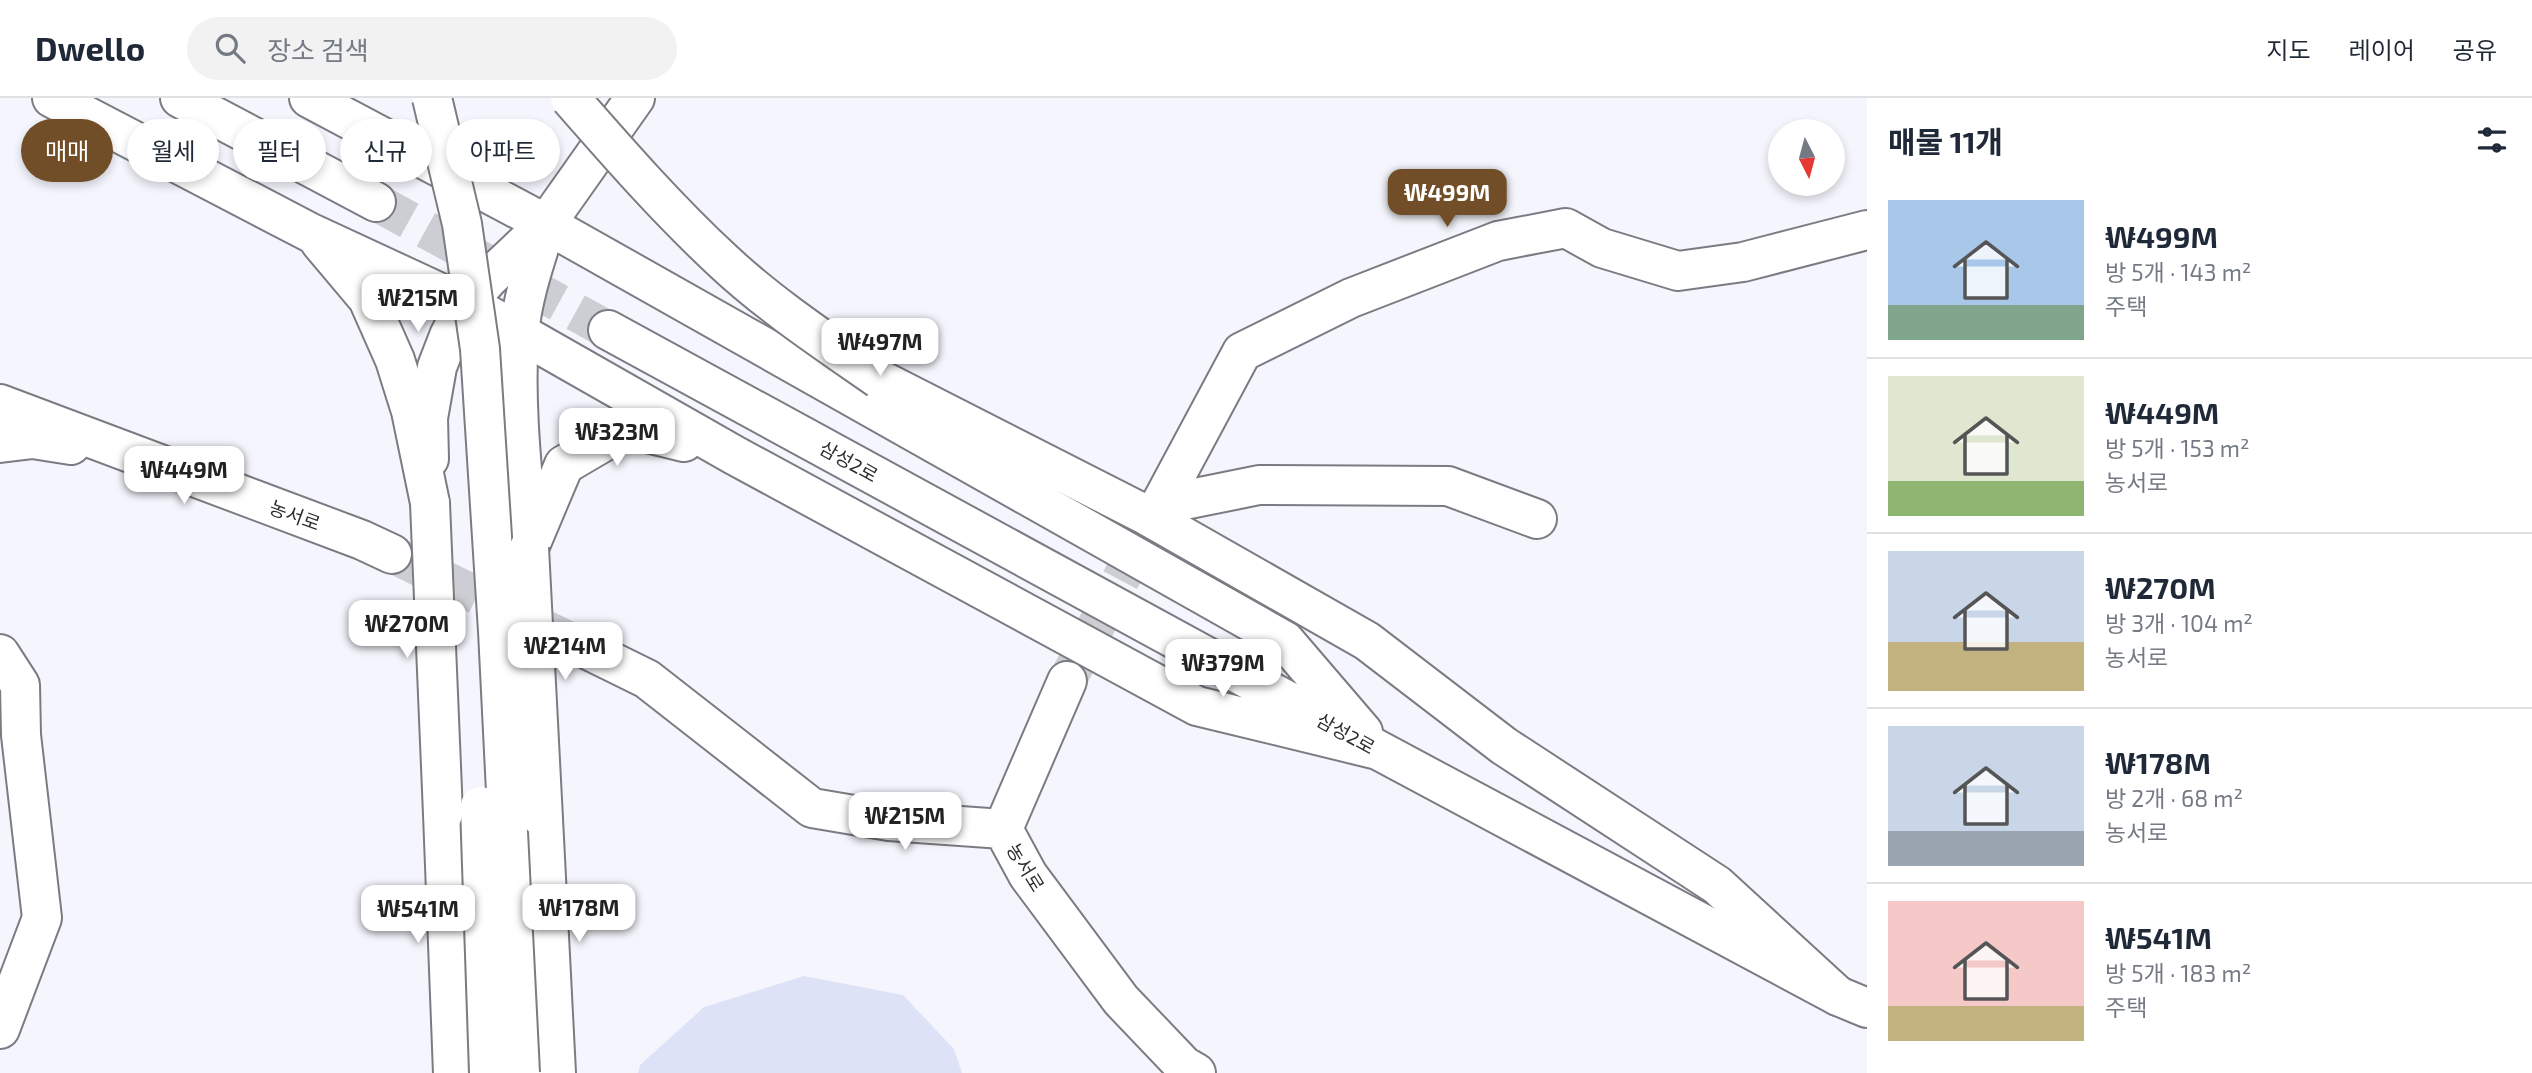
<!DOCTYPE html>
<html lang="ko">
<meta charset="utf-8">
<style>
body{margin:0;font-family:"Exo 2","Noto Sans KR",sans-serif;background:#f2f2f3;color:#1f2937;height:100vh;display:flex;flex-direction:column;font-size:26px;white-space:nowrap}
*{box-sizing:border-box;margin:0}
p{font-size:23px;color:#747a83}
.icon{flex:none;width:38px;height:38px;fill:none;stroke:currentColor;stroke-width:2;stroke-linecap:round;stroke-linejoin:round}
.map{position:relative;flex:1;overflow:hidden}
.panel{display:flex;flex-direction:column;background:#fff;width:665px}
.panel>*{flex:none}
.banner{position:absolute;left:21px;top:21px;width:665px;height:63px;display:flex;gap:14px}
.needle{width:46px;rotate:174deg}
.controls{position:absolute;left:1768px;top:21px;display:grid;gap:14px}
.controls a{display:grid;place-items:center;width:77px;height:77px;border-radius:50%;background:#fff;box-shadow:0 4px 10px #0003;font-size:35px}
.price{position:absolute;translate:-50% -60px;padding:0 16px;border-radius:14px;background:#fff;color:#222;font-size:23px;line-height:46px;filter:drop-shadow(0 2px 4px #0008)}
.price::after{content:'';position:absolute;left:50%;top:42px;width:21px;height:16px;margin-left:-10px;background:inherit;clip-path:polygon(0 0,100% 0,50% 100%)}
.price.current{background:#714e27;color:#fff}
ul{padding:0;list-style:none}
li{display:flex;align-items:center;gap:21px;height:175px;padding:0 21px}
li+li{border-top:2px solid #e0e1e3}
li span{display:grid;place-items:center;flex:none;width:196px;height:140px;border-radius:0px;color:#555}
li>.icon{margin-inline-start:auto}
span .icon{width:84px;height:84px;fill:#fffc;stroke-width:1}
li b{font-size:30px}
h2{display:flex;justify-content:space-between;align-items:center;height:84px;padding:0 21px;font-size:30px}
.pill{padding:0 24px;border-radius:32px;background:#fff;box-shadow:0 4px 10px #0003;font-size:24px;line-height:63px}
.pill.current{background:#714e27;color:#fff}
header{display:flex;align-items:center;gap:42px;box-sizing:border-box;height:98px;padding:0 35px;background:#fff;border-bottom:2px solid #e0e1e3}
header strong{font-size:33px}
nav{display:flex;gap:38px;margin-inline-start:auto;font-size:24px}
.search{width:490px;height:63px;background:#f2f2f3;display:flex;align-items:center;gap:18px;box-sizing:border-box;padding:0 24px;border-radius:38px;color:#747a83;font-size:26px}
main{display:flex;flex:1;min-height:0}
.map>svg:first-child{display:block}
.green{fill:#dee2f7}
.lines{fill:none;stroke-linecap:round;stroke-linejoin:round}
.minor-tunnel{stroke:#cdced4;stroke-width:38;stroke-dasharray:38 19;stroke-linecap:butt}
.major-tunnel{stroke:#cdced4;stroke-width:38;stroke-dasharray:38 19;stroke-linecap:butt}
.minor-casing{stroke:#7b7c83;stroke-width:42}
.major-casing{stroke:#7b7c83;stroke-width:42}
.highway-casing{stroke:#7b7c83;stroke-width:42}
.minor{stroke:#fff;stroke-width:38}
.major{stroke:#fff;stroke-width:38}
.highway{stroke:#fff;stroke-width:38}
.minor-bridge-casing{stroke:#7b7c83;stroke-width:42;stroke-linecap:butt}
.highway-bridge-casing{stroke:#7b7c83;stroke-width:42;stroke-linecap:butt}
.minor-bridge{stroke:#fff;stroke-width:38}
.highway-bridge{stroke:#fff;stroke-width:38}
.labels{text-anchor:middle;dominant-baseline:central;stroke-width:7;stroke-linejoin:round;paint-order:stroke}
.street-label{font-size:19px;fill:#2d2e30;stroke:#fff}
</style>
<header>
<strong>Dwello</strong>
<div class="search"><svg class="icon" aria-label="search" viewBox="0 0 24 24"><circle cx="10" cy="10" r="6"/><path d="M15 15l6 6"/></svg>장소 검색</div>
<nav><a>지도</a><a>레이어</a><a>공유</a></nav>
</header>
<main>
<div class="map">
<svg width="1867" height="975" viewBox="0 0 1867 975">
<rect width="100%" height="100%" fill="#f5f6fd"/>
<path class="green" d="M804,878l99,19 51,54 8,24h-324l2,-8 64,-58z"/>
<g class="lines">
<path class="minor-tunnel" d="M392,456l188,92
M1067,583l93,-176"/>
<path class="major-tunnel" d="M376,104l232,128"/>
<g class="minor-casing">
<path id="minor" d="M0,306l362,136 30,14
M0,345l33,-4 38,6
M429,361l-1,-41 9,-51 12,-31 16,-31 24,-27 57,-54 89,-126
M1160,407l82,-153 109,-54 147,-57 68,-13 36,20 76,23 65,-9 124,-32
M1160,407l99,-20 189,1 89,33
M529,450c-6,-70 -15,-142 -10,-213 3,-37 16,-74 27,-109
M580,548l67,33 165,129 77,13 114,8 25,46 93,125 63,66 12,7
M0,556l20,31 1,50 21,183 -42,111
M443,716l10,259
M543,721l13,254
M1003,731l64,-148"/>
</g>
<g class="major-casing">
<path id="major" d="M52,0l259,135 179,83 244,139 463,251 181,44
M180,0l196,104
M309,0l237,126 739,417 78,91
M320,144l48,57 27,61 16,51 19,92
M608,232l770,420 460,246 29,12
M529,450l35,-83 63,-37 57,14"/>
</g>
<g class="highway-casing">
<path id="highway" d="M879,281l265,135 223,127 137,105 213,139 121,111"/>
</g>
<use href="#minor" class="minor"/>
<use href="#major" class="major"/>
<use href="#highway" class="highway"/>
<g class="minor-bridge-casing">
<path id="minor-bridge" d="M430,405l13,311
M529,450l14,271"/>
</g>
<g class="highway-bridge-casing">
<path id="highway-bridge" d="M432,0l30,126 18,125 18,282 22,442
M570,0c49,56 98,112 153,163 47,44 103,81 156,118
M480,708l9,267"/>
</g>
<use href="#minor-bridge" class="minor-bridge"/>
<use href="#highway-bridge" class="highway-bridge"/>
</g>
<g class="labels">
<g class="street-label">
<text transform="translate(849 363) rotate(29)">삼성2로</text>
<text transform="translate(295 417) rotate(20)">농서로</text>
<text transform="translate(1346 635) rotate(29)">삼성2로</text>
<text transform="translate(1026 769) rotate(58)">농서로</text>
</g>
</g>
</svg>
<div class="controls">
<a><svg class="needle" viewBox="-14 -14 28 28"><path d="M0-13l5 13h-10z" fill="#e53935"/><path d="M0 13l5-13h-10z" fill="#747a83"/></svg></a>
</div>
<b class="price current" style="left:1447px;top:131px">₩499M</b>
<b class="price" style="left:418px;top:236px">₩215M</b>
<b class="price" style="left:880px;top:280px">₩497M</b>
<b class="price" style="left:617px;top:370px">₩323M</b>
<b class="price" style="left:184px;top:408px">₩449M</b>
<b class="price" style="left:407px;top:562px">₩270M</b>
<b class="price" style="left:565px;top:584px">₩214M</b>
<b class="price" style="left:1223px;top:601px">₩379M</b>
<b class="price" style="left:905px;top:754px">₩215M</b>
<b class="price" style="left:579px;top:846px">₩178M</b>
<b class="price" style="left:418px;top:847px">₩541M</b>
<div class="banner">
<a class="pill current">매매</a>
<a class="pill">월세</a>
<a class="pill">필터</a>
<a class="pill">신규</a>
<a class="pill">아파트</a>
</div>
</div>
<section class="panel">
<h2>매물 11개<svg class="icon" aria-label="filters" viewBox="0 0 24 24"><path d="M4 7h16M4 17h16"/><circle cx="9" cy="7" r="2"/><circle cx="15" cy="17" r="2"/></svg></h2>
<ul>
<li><span style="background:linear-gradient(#a9c7e8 75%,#7fa58c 0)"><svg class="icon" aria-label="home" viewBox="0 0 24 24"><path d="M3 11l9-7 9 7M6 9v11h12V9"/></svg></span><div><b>₩499M</b><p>방 5개 · 143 m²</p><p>주택</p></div></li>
<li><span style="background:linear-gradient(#dfe7d0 75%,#8fb573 0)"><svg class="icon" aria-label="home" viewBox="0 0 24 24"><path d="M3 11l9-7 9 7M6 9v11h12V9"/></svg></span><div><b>₩449M</b><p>방 5개 · 153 m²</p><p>농서로</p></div></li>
<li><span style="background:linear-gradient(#c9d6e8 65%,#c2b280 0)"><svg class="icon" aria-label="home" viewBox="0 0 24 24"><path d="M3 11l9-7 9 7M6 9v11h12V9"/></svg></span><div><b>₩270M</b><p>방 3개 · 104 m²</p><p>농서로</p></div></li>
<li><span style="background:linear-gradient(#c9d6e8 75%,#9aa5b1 0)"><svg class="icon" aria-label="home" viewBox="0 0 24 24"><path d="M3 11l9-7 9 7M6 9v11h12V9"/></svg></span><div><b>₩178M</b><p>방 2개 · 68 m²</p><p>농서로</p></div></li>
<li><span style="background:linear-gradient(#f6c9c9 75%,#c2b280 0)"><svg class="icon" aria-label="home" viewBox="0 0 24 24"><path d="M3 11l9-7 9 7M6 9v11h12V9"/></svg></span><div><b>₩541M</b><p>방 5개 · 183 m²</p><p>주택</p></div></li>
</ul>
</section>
</main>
